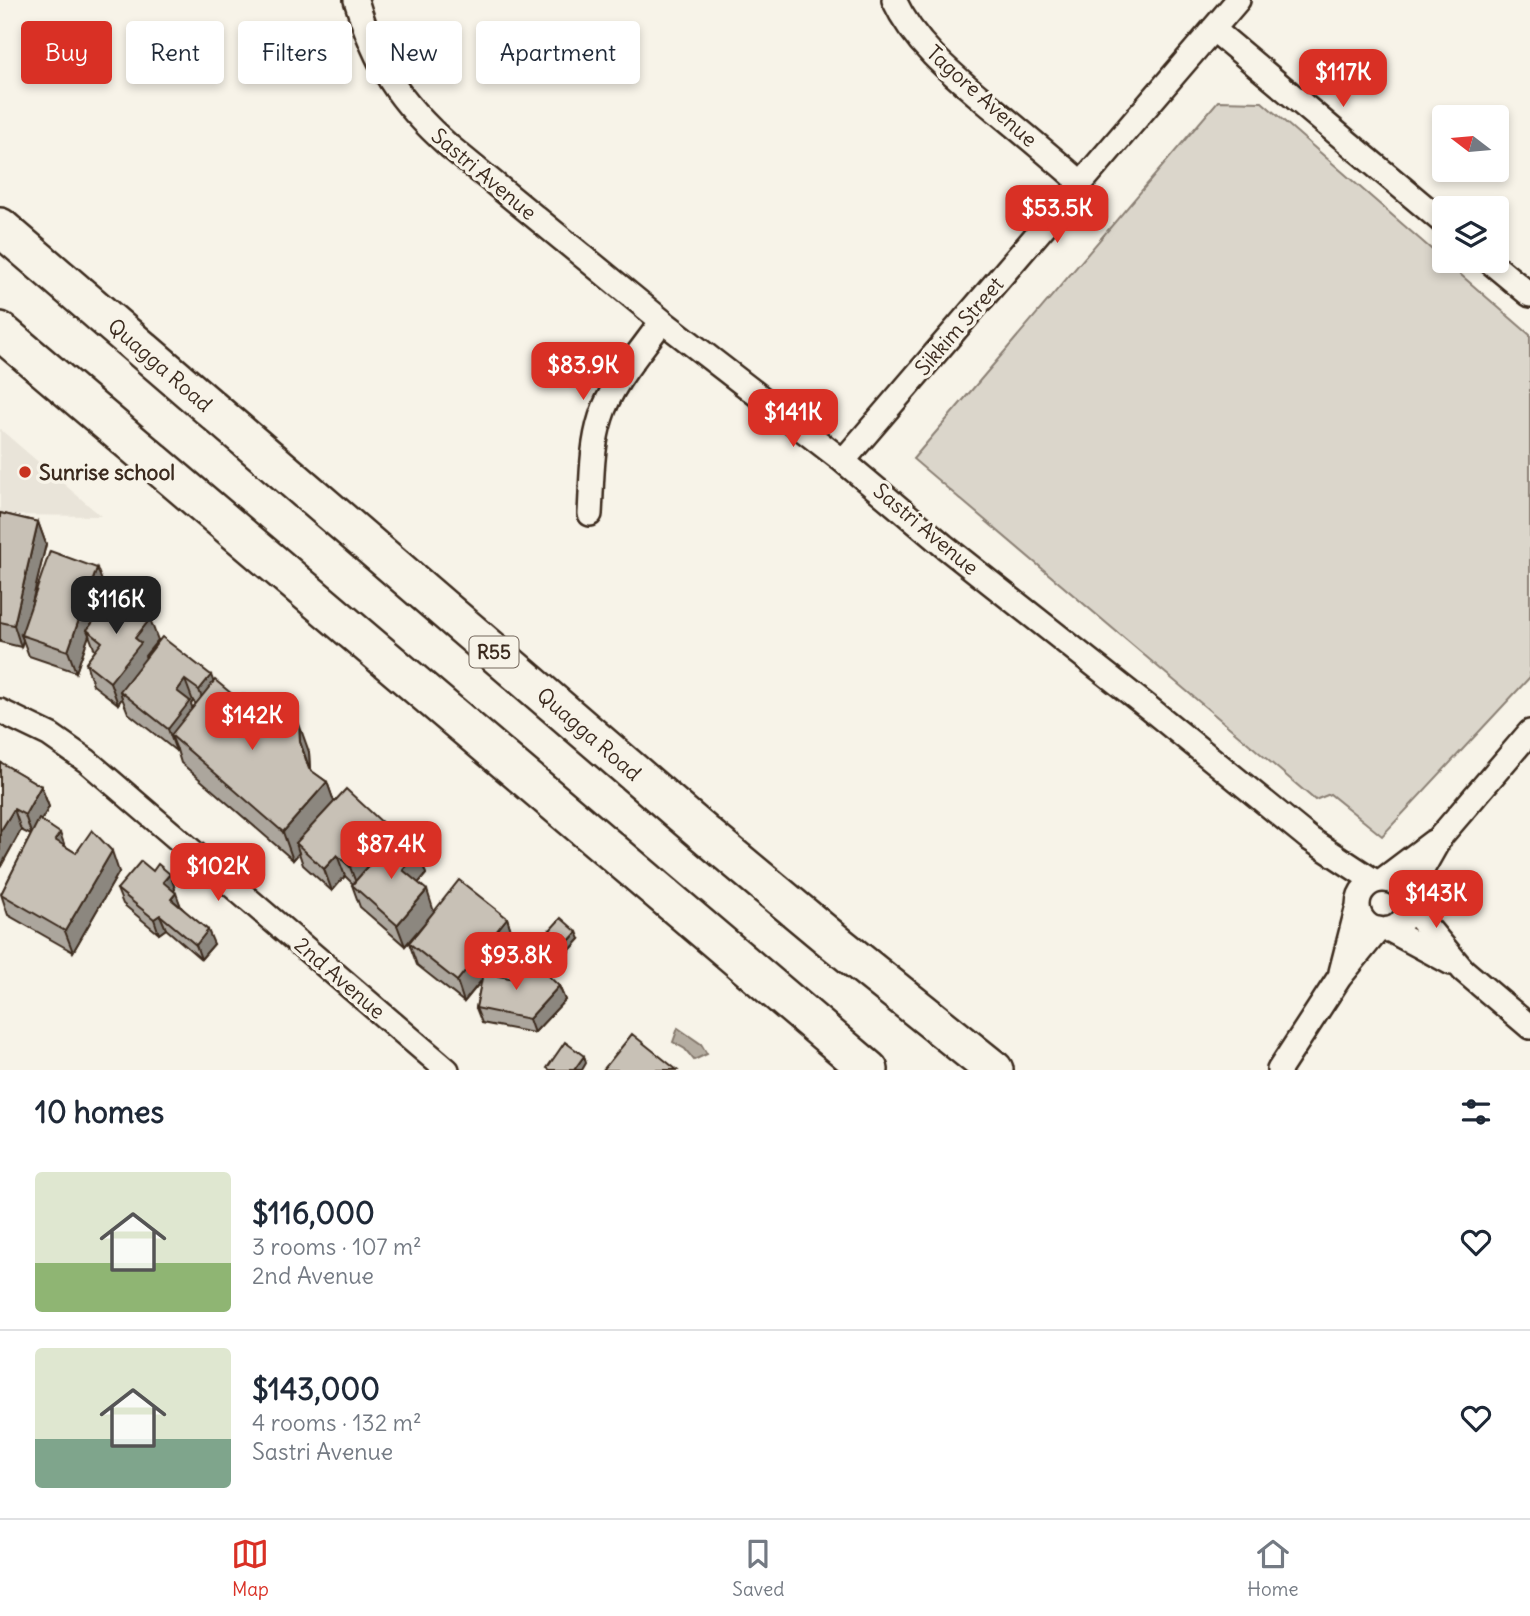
<!DOCTYPE html>
<meta charset="utf-8">
<style>
body{margin:0;font-family:Delius,sans-serif;background:#f2f2f3;color:#1f2937;height:100vh;display:flex;flex-direction:column;font-size:26px;white-space:nowrap}
*{box-sizing:border-box;margin:0}
p{font-size:23px;color:#747a83}
.icon{flex:none;width:38px;height:38px;fill:none;stroke:currentColor;stroke-width:2;stroke-linecap:round;stroke-linejoin:round}
.map{position:relative;height:1070px;overflow:hidden}
.sheet{display:flex;flex-direction:column;background:#fff;flex:1}
.sheet>*{flex:none}
.hud{position:absolute;left:21px;top:21px;width:700px;height:63px;display:flex;gap:14px}
.needle{width:46px;rotate:286deg}
.tools{position:absolute;left:1432px;top:105px;display:grid;gap:14px}
.tools a{display:grid;place-items:center;width:77px;height:77px;border-radius:7px;background:#fff;box-shadow:0 4px 10px #0003;font-size:35px}
.price{position:absolute;translate:-50% -60px;padding:0 16px;border-radius:14px;background:#d93025;color:#fff;font-size:23px;line-height:46px;filter:drop-shadow(0 2px 4px #0008)}
.price::after{content:'';position:absolute;left:50%;top:42px;width:21px;height:16px;margin-left:-10px;background:inherit;clip-path:polygon(0 0,100% 0,50% 100%)}
.price.current{background:#222;color:#fff}
ul{padding:0;list-style:none}
li{display:flex;align-items:center;gap:21px;height:175px;padding:0 35px}
li+li{border-top:2px solid #e0e1e3}
li span{display:grid;place-items:center;flex:none;width:196px;height:140px;border-radius:7px;color:#555}
li>.icon{margin-inline-start:auto}
span .icon{width:84px;height:84px;fill:#fffc;stroke-width:1}
li b{font-size:30px}
h2{display:flex;justify-content:space-between;align-items:center;height:84px;padding:0 35px;font-size:30px}
.chip{padding:0 24px;border-radius:7px;background:#fff;box-shadow:0 4px 10px #0003;font-size:24px;line-height:63px}
.chip.current{background:#d93025;color:#fff}
.tab-bar{display:flex;justify-content:space-around;align-items:center;height:98px;border-top:2px solid #e0e1e3;background:#fff;font-size:19px;color:#747a83}
.tab-bar a{display:grid;justify-items:center;gap:4px}
.tab-bar .current{color:#d93025}
.map>svg:first-child{display:block}
.built{fill:#e9e4d9}
.green{fill:#dbd6cb;stroke:#8b8074;stroke-width:2}
.water{fill:#b4aca0;stroke:#84786c;stroke-width:2}
.lines{fill:none;stroke-linecap:round;stroke-linejoin:round}
.minor-casing{stroke:#3b2a1e;stroke-width:28}
.primary-casing{stroke:#3b2a1e;stroke-width:42}
.minor{stroke:#f7f3e8;stroke-width:23}
.primary{stroke:#f7f3e8;stroke-width:37}
.wall{fill:#aca69d;stroke:#3b2a1e;stroke-width:2;fill-rule:evenodd}
.shaded-wall{fill:#8c877f;stroke:#3b2a1e;stroke-width:2}
.building{fill:#c8c1b6;stroke:#3b2a1e;stroke-width:2}
.poi-dot{fill:#c8321e;stroke:#f7f3e8;stroke-width:2.5}
.labels{text-anchor:middle;dominant-baseline:central;stroke-width:7;stroke-linejoin:round;paint-order:stroke}
.shield{fill:#f7f3e8;stroke:#73665b;stroke-width:2}
.shield-label{font-size:19px;font-weight:bold;fill:#3b2a1e}
.street-label{font-size:21px;fill:#3b2a1e;stroke:#f7f3e8}
.poi-label{font-size:21px;font-weight:bold;fill:#3b2a1e;stroke:#f7f3e8;text-anchor:start}
</style>
<div class="map">
<svg width="1530" height="1070" viewBox="0 0 1530 1070">
<rect width="100%" height="100%" fill="#f7f3e8"/>
<filter id="ink" filterUnits="userSpaceOnUse"><feTurbulence type="fractalNoise" baseFrequency=".0143" numOctaves="2"/><feDisplacementMap in="SourceGraphic" scale="14" xChannelSelector="R" yChannelSelector="G"/><feConvolveMatrix kernelMatrix="1 2 1 2 8 2 1 2 1" color-interpolation-filters="sRGB"/></filter>
<g filter="url(#ink)">
<path class="built" d="M0,429l101,87 -101,-1z"/>
<path class="green" d="M1218,101l44,1 268,233v342l-148,159 -52,-42 -15,6 -402,-341z"/>
<path class="water" d="M678,1028l23,16 6,10 -13,6 -9,-11 -12,-7z"/>
<g class="lines">
<g class="minor-casing">
<path id="minor" d="M356,0c20,66 42,101 94,147l212,174 181,140 101,85 205,162 161,131 64,42
M894,0c21,46 63,78 101,110 29,24 58,48 86,73
M1213,29l231,194
M1489,261l41,34
M843,461l395,-461
M590,514c2,-32 1,-66 11,-97 10,-33 41,-67 61,-96
M0,711l50,24 37,26 360,309
M1384,879l49,-37
M1358 905a25 25 0 1 1 50 0a25 25 0 1 1-50 0Z
M1407,896l34,-60 89,-104
M1408,904l55,66 67,57
M1388,929l63,34
M1341,972l17,-66
M1279,1070l60,-92 40,-49"/>
</g>
<g class="primary-casing">
<path id="primary" d="M0,227l705,607 132,110 157,126
M0,331l869,739"/>
</g>
<use href="#minor" class="minor"/>
<use href="#primary" class="primary"/>
</g>
<path class="wall" d="M0,513l38,9 8,22 -15,61 74,-16 -11,31 64,20 -13,16 1,1 68,25 38,27 57,43 1,18 17,12 7,20 51,23 6,15 27,12 8,22 -8,9 16,29 73,6 7,22 -27,34 27,5 45,7 6,14 -31,33 -52,-10 -6,-15 6,-28 -18,22 -47,-37 -8,-22 24,-29 -28,32 -45,-39 -8,-22 1,-1 -8,-8 -13,15 -29,-26 -4,-12 -6,7 -112,-97 -4,-13 -1,1 -48,-38 -6,-15 -4,6 -25,-19 -7,-22 9,-12 -6,-16 -13,37 -47,-16 -6,-16 -2,7 -21,-5zM193,701l3,3 -4,5 -1,-5z
M0,762l41,24 8,21 -8,14 24,25 11,7 43,19 -46,80 -65,-37 -7,-21 30,-59 -10,-5 -20,36 -1,-1z
M170,874l5,15 -1,2 7,16 33,37 -13,15 -35,-30 -7,5 -36,-30 -6,-15z
M550,930l30,9 -11,12 -16,-14z"/>
<path class="shaded-wall" d="M38,522l8,22 -22,92 -3,-1 2,5 -2,7 -7,-22z
M97,568l8,21 -15,43 -3,-2 2,5 -13,37 -8,-21z
M150,619l8,21 -13,16 4,9 -29,26 2,7 -4,6 -8,-22 25,-44z
M211,675l8,22 -12,15 -8,-22z
M185,680l8,21 -2,3 7,19 -27,12 6,15 -1,1 -8,-22 9,-38z
M299,724l10,28 1,18 -10,-28z
M327,782l10,28 -41,33 3,10 -6,7 -10,-28z
M41,786l8,21 -17,29 -7,-21z
M14,809l7,21 -20,36 -1,-4v-30z
M385,825l8,21 -35,42 -8,-21z
M60,833l8,21 -13,-14z
M112,851l7,21 -46,80 -8,-21z
M418,852l8,22 -15,18 -8,-22z
M337,855l8,21 -13,15 -8,-22z
M170,874l5,15 -6,8 -6,-15z
M427,890l7,22 -29,34 -8,-21z
M176,893l5,14 -10,-8z
M160,915l6,14 -7,5 -5,-15z
M507,918l7,22 -50,62 -7,-21z
M208,930l6,14 -13,15 -5,-14z
M577,932l3,7 -11,12 -3,-7z
M559,986l6,14 -31,33 -5,-14z
M584,1056l2,7 -4,7h-8z"/>
<path class="building" d="M0,513l38,9 -24,103 -14,-3z
M50,551l47,17 -29,83 -47,-16z
M116,592l34,27 -15,19 6,5 -31,39 -24,-19 16,-21 -15,-12z
M162,637l49,38 -12,15 -14,-10 -8,11 13,10 -22,28 -48,-38z
M215,680l17,14 14,1 6,14 25,-5 15,7 7,13 1,18 9,27 18,13 -44,50 -112,-97z
M0,762l41,24 -16,29 -11,-6 -14,23z
M346,789l39,36 -35,42 -13,-12 -13,14 -28,-26z
M39,819l21,14 -5,7 21,13 16,-23 20,21 -47,80 -64,-37z
M397,833l21,19 -15,18 24,20 -30,35 -45,-40z
M141,861l12,10 5,-7 12,10 -7,8 13,11 -5,6 37,31 -12,15 -36,-30 -6,4 -37,-30z
M459,880l48,38 -50,63 -48,-38z
M561,918l16,14 -11,12 -16,-14z
M532,960l27,26 -30,33 -53,-11 7,-35 31,6z
M632,1034l45,36h-74z
M565,1042l19,14 -10,14h-24l-3,-2z"/>
</g>
<circle class="poi-dot" cx="25" cy="472" r="7"/>
<g class="labels">
<rect class="shield" x="469.5" y="636.5" width="49" height="31" rx="5"/>
<g class="shield-label">
<text x="494" y="652">R55</text>
</g>
<g class="street-label">
<text transform="translate(982 96) rotate(42)">Tagore Avenue</text>
<text transform="translate(484 174) rotate(40)">Sastri Avenue</text>
<text transform="translate(959 326) rotate(-49)">Sikkim Street</text>
<text transform="translate(160 365) rotate(41)">Quagga Road</text>
<text transform="translate(926 529) rotate(40)">Sastri Avenue</text>
<text transform="translate(589 734) rotate(41)">Quagga Road</text>
<text transform="translate(340 978) rotate(41)">2nd Avenue</text>
</g>
<g class="poi-label">
<text x="39" y="472">Sunrise school</text>
</g>
</g>
</svg>
<div class="tools">
<a><svg class="needle" viewBox="-14 -14 28 28"><path d="M0-13l5 13h-10z" fill="#e53935"/><path d="M0 13l5-13h-10z" fill="#747a83"/></svg></a>
<a><svg class="icon" aria-label="layers" viewBox="0 0 24 24"><path d="M12 4l9 5-9 5-9-5zM3 14l9 5 9-5"/></svg></a>
</div>
<b class="price" style="left:1343px;top:109px">$117K</b>
<b class="price" style="left:1057px;top:245px">$53.5K</b>
<b class="price" style="left:583px;top:402px">$83.9K</b>
<b class="price" style="left:793px;top:449px">$141K</b>
<b class="price current" style="left:116px;top:636px">$116K</b>
<b class="price" style="left:252px;top:752px">$142K</b>
<b class="price" style="left:391px;top:881px">$87.4K</b>
<b class="price" style="left:218px;top:903px">$102K</b>
<b class="price" style="left:1436px;top:930px">$143K</b>
<b class="price" style="left:516px;top:992px">$93.8K</b>
<div class="hud">
<a class="chip current">Buy</a>
<a class="chip">Rent</a>
<a class="chip">Filters</a>
<a class="chip">New</a>
<a class="chip">Apartment</a>
</div>
</div>
<section class="sheet">
<h2>10 homes<svg class="icon" aria-label="filters" viewBox="0 0 24 24"><path d="M4 7h16M4 17h16"/><circle cx="9" cy="7" r="2"/><circle cx="15" cy="17" r="2"/></svg></h2>
<ul>
<li><span style="background:linear-gradient(#dfe7d0 65%,#8fb573 0)"><svg class="icon" aria-label="home" viewBox="0 0 24 24"><path d="M3 11l9-7 9 7M6 9v11h12V9"/></svg></span><div><b>$116,000</b><p>3 rooms · 107 m²</p><p>2nd Avenue</p></div><svg class="icon" aria-label="heart" viewBox="0 0 24 24"><path d="M12 20l-8-8c-3-5 5-10 8-4 3-6 11-1 8 4z"/></svg></li>
<li><span style="background:linear-gradient(#dfe7d0 65%,#7fa58c 0)"><svg class="icon" aria-label="home" viewBox="0 0 24 24"><path d="M3 11l9-7 9 7M6 9v11h12V9"/></svg></span><div><b>$143,000</b><p>4 rooms · 132 m²</p><p>Sastri Avenue</p></div><svg class="icon" aria-label="heart" viewBox="0 0 24 24"><path d="M12 20l-8-8c-3-5 5-10 8-4 3-6 11-1 8 4z"/></svg></li>
</ul>
</section>
<nav class="tab-bar">
<a class="current"><svg class="icon" aria-label="map" viewBox="0 0 24 24"><path d="M3 6l6-2 6 2 6-2v14l-6 2-6-2-6 2zM9 4v14M15 6v14"/></svg>Map</a>
<a><svg class="icon" aria-label="saved" viewBox="0 0 24 24"><path d="M7 4h10v16l-5-4-5 4z"/></svg>Saved</a>
<a><svg class="icon" aria-label="home" viewBox="0 0 24 24"><path d="M3 11l9-7 9 7M6 9v11h12V9"/></svg>Home</a>
</nav>
